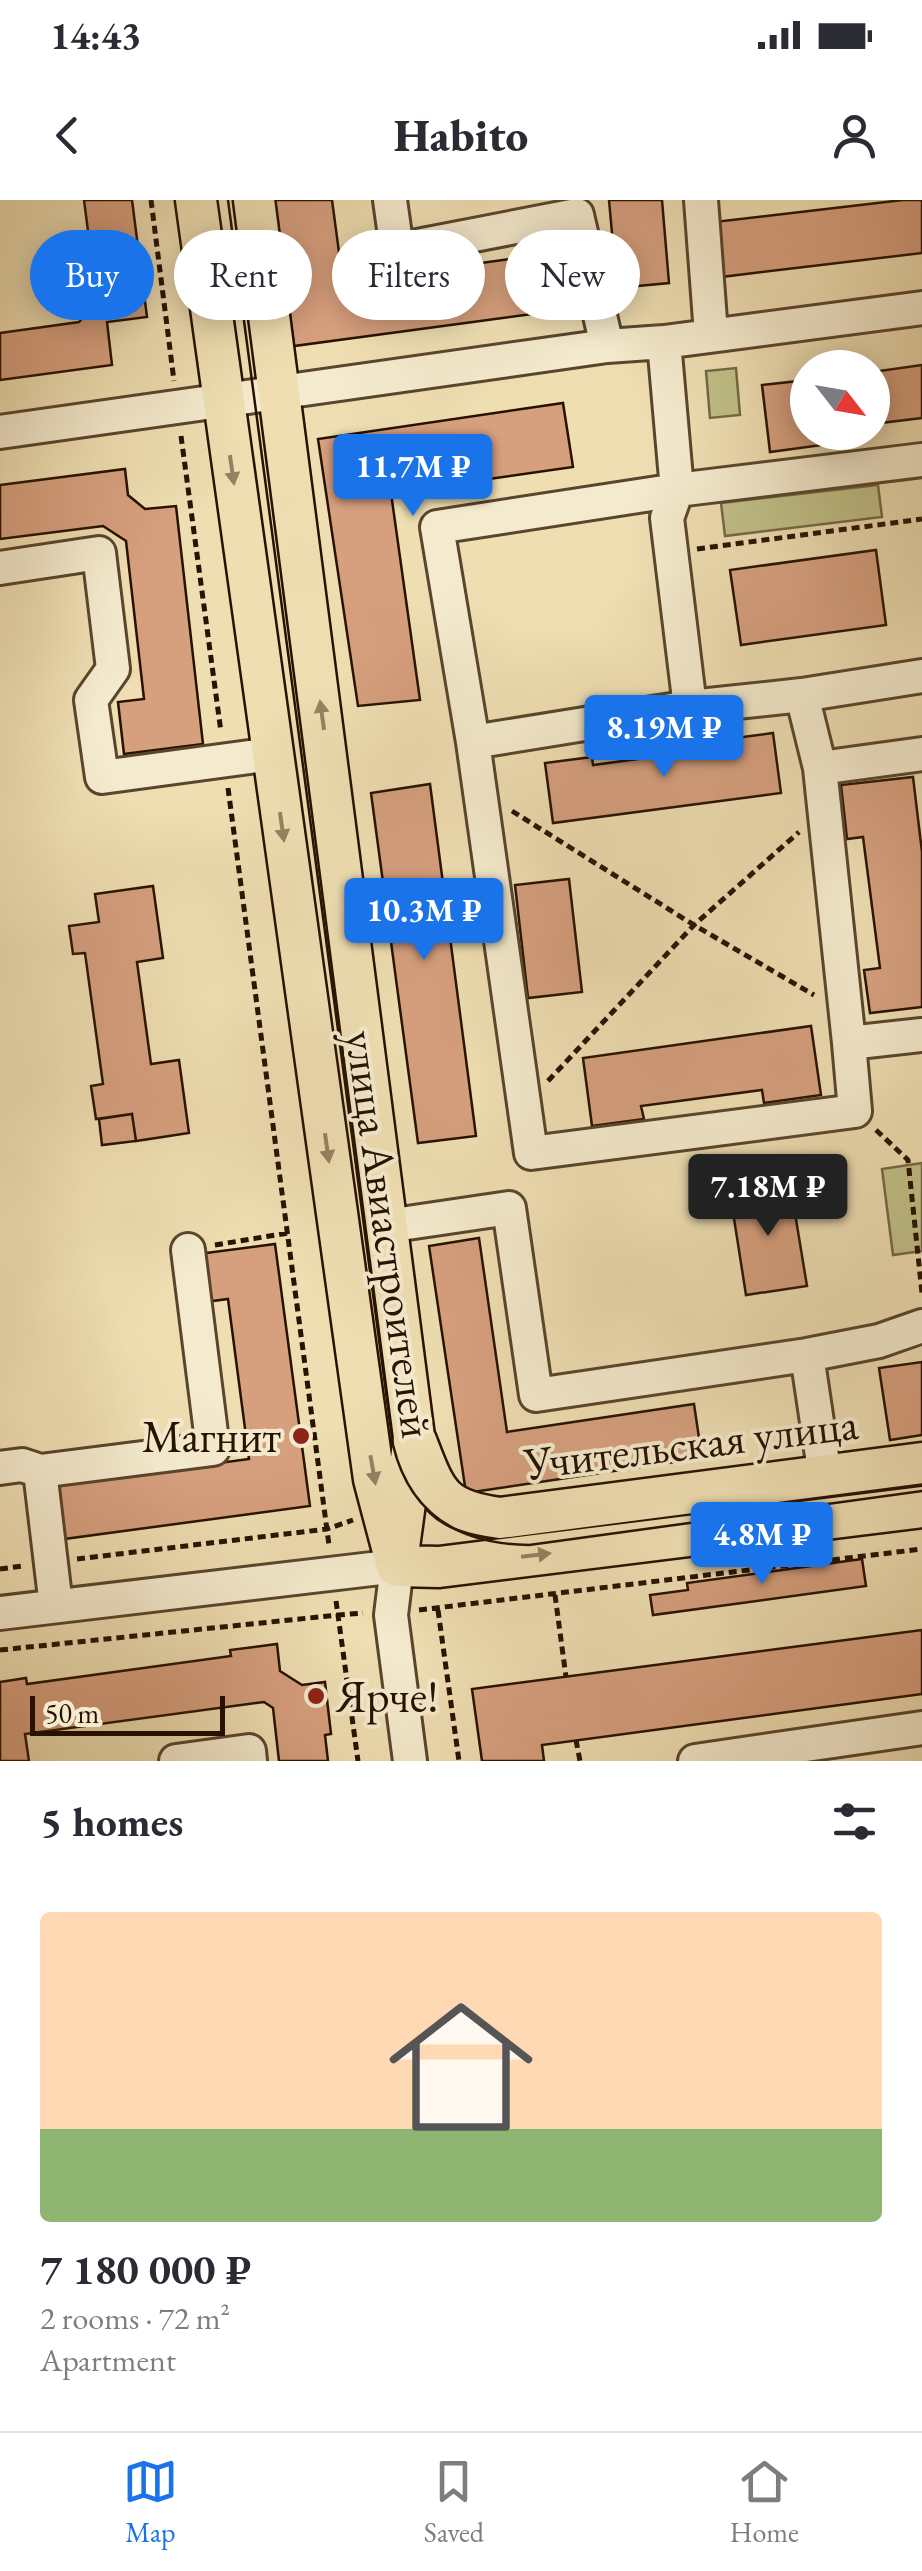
<!DOCTYPE html>
<meta charset="utf-8">
<style>
body{margin:0;font-family:"EB Garamond",serif;background:#f2f2f3;color:#2b2b33;height:100vh;display:flex;flex-direction:column;font-size:38px;white-space:nowrap}
*{box-sizing:border-box;margin:0}
p{font-size:32px;color:#7c7c81}
.icon{flex:none;width:55px;height:55px;fill:none;stroke:currentColor;stroke-width:2;stroke-linecap:round;stroke-linejoin:round}
.map{position:relative;height:1561px;overflow:hidden}
.details{display:flex;flex-direction:column;background:#fff;flex:1}
.details>*{flex:none}
.top-card{position:absolute;left:30px;top:30px;width:862px;height:90px;display:flex;gap:20px}
.needle{width:65px;rotate:121deg}
.tools{position:absolute;left:790px;top:150px;display:grid;gap:20px}
.tools a{display:grid;place-items:center;width:100px;height:100px;border-radius:50%;background:#fff;box-shadow:0 5px 25px #0003;font-size:50px}
.scale{position:absolute;left:30px;bottom:25px;width:195px;box-sizing:border-box;padding-left:10px;border:5px solid #271200;border-top:0;font-size:28px;line-height:35px;white-space:nowrap;color:#271200;-webkit-text-stroke:8px #f4eacd;paint-order:stroke}
.price{position:absolute;translate:-50% -85px;padding:0 22px;border-radius:10px;background:#1a73e8;color:#fff;font-size:32px;line-height:65px;filter:drop-shadow(0 2px 5px #0008)}
.price::after{content:'';position:absolute;left:50%;top:60px;width:30px;height:22px;margin-left:-15px;background:inherit;clip-path:polygon(0 0,100% 0,50% 100%)}
.price.selected{background:#222;color:#fff}
ul{padding:0;list-style:none}
li{display:grid;align-content:center;gap:20px;height:530px;padding:0 40px}
li span{display:grid;place-items:center;height:310px;border-radius:10px;color:#555}
li>.icon{margin-inline-start:auto}
span .icon{width:180px;height:180px;fill:#fffc;stroke-width:1}
li b{font-size:42px}
h2{display:flex;justify-content:space-between;align-items:center;height:120px;padding:0 40px;font-size:42px}
.tag{padding:0 35px;border-radius:45px;background:#fff;box-shadow:0 5px 25px #0003;font-size:35px;line-height:90px}
.tag.selected{background:#1a73e8;color:#fff}
.status{display:flex;justify-content:space-between;align-items:center;height:70px;padding:0 50px;background:#fff;direction:ltr}
.status svg{height:28px;fill:currentColor}
header{display:flex;justify-content:space-between;align-items:center;height:130px;padding:0 40px;background:#fff;font-size:45px;font-weight:800}
.menu{display:flex;justify-content:space-around;align-items:center;height:140px;border-top:2px solid #e1e1e2;background:#fff;font-size:28px;color:#7c7c81}
.menu a{display:grid;justify-items:center;gap:5px}
.menu .selected{color:#1a73e8}
.map>svg:first-child{display:block}
.green{fill:#c0bf87;stroke:#746844;stroke-width:2.5}
.building{fill:#d69f7e;stroke:#271200;stroke-width:2.5}
.lines{fill:none;stroke-linecap:round;stroke-linejoin:round}
.minor-casing{stroke:#59452c;stroke-width:38}
.major-casing{stroke:#271200;stroke-width:45}
.path{stroke:#271200;stroke-width:5;stroke-dasharray:8 5;stroke-linecap:butt}
.minor{stroke:#f4eacd;stroke-width:32}
.major{stroke:#eedeb2;stroke-width:40}
.tram{stroke:#271200;stroke-width:2.5}
.oneway{fill:#948262}
.poi-dot{fill:#8f2418;stroke:#f4eacd;stroke-width:4}
.labels{text-anchor:middle;dominant-baseline:central;stroke-width:8;stroke-linejoin:round;paint-order:stroke}
.street-label{font-size:45px;fill:#271200;stroke:#f4eacd}
.poi-label{font-size:45px;fill:#271200;stroke:#f4eacd;text-anchor:end}
</style>
<div class="status"><b>14:43</b><svg viewBox="0 0 49 12"><path d="M0 12V9h3v3zM5 12V6h3v6zM10 12V3h3v9zM15 12V0h3v12zM26 1h20v11H26zM47 4h2v5h-2z"/></svg></div>
<header><svg class="icon" aria-label="back" viewBox="0 0 24 24"><path d="M15 5l-7 7 7 7"/></svg>Habito<svg class="icon" aria-label="person" viewBox="0 0 24 24"><circle cx="12" cy="8" r="4"/><path d="M4 21q1-7 8-7t8 7"/></svg></header>
<div class="map">
<svg width="922" height="1561" viewBox="0 0 922 1561">
<rect width="100%" height="100%" fill="#eedeb2"/>
<filter id="stains"><feTurbulence type="fractalNoise" baseFrequency=".002" numOctaves="4"/><feColorMatrix values="0 0 0 0 .2 0 0 0 0 .09 0 0 0 0 .02 0 0 0 .5 -.17"/></filter>
<radialGradient id="worn" r=".72"><stop offset=".6" stop-color="#630" stop-opacity="0"/><stop offset="1" stop-color="#630" stop-opacity=".3"/></radialGradient>
<path class="green" d="M736,168l4,47 -30,3 -4,-47z
M878,285l4,32 -157,19 -4,-33z
M922,963v88l-29,4 -11,-86z"/>
<path class="building" d="M84,0h48l15,117 -40,5 5,43 -112,15v-47l79,-11 18,-21z
M275,0h57l11,82 197,-27 8,57 -254,34z
M609,0h53l7,83 -52,5z
M903,0h19v53l-201,24 -7,-55z
M922,165v53l-50,6v-52z
M808,180v52h12l2,13 -52,7 -8,-67z
M563,203l10,64 -182,26 29,207 -62,6 -40,-267z
M125,269l3,26 17,14 31,-3 27,238 -79,10 -6,-52 26,-3 -18,-158 -23,-15 -103,13v-54z
M876,350l10,75 -145,20 -11,-75z
M773,533l8,60 -228,30 -8,-60 47,-6 1,8 120,-16 -1,-8z
M913,577l9,75v155l-52,6 -6,-43 16,-2 -17,-131 -16,2 -6,-54z
M430,584l46,352 -58,7 -47,-350z
M569,679l13,113 -54,6 -13,-113z
M153,686l10,72 -26,4 14,102 28,-4 10,73 -53,8 -4,-27 -36,5 -5,-33 12,-2 -18,-131 -12,1 -4,-28 30,-4 -4,-28z
M811,826l10,69 -57,8 -2,-13 -121,16 3,13 -52,7 -9,-68z
M132,914l4,27 -34,4 -3,-26z
M790,983l17,103 -61,9 -16,-102z
M479,1038l28,194 187,-28 8,54 -236,35 -37,-247z
M275,1044l35,262 -246,33 -7,-54 192,-26 -21,-160 -23,3 -7,-48z
M922,1162v73l-32,5 -11,-72z
M862,1359l4,27 -213,29 -3,-20 38,-5 -1,-7z
M922,1430v64l-380,51 2,16h-62l-10,-72z
M277,1444l3,27 22,14 23,-3 6,52 -6,1 3,26h-49l-6,-53 -9,-6 -239,32 4,27h-29v-79l26,-4 1,6 204,-28 -1,-6z"/>
<g class="lines">
<g class="minor-casing">
<path id="minor" d="M390,0l7,50 180,-35 30,131
M701,0l10,134
M664,142l13,148 -10,28 23,189 112,-12 120,-19
M0,232l607,-86 57,-4 258,-34
M0,368l99,-15 14,116 -22,31 11,77 170,-23
M802,495l18,73 29,275
M690,507l-217,35 -36,-215 240,-37 245,-30
M473,542l58,411 324,-42 -6,-68 73,-8
M820,568l102,-14
M387,1026l122,-18 27,187 271,-40 18,121
M807,1155l72,-14 43,-15
M0,1268l22,-3 18,6
M56,1406l-16,-135 173,-22 -25,-199
M0,1413l397,-47 -6,49 19,146
M176,1561l73,-10 1,10
M695,1561l227,-33"/>
</g>
<g class="major-casing">
<path id="major" d="M196,0l178,1279 23,87
M254,0l160,1237 -15,110
M416,1241c20,52 24,69 84,77l422,-55
M397,1366l42,1 483,-60"/>
</g>
<path class="path" d="M151,0l23,181
M181,236l40,296
M697,349l225,-30
M228,588l101,757
M512,611l182,114 120,70
M548,881l146,-156 105,-93
M876,930l32,30 14,133
M215,1045l73,-12
M77,1359l250,-30 26,-9
M0,1369l22,-3
M555,1395l11,82
M336,1401l2,14 25,-2
M419,1410l503,-61
M438,1410l21,151
M0,1450l338,-35 20,146
M576,1540l4,21"/>
<use href="#minor" class="minor"/>
<use href="#major" class="major"/>
<path class="tram" d="M228,0l165,1245c17,70 66,99 136,100l393,-54"/>
</g>
<defs><path id="oneway-solid" d="M-6-.8H1V-3.2L6.5 0L1 3.2V.8H-6Z" transform="scale(2.5)"/></defs>
<g class="oneway">
<use href="#oneway-solid" transform="translate(232 270) rotate(82)"/>
<use href="#oneway-solid" transform="translate(322 515) rotate(-98)"/>
<use href="#oneway-solid" transform="translate(282 627) rotate(82)"/>
<use href="#oneway-solid" transform="translate(327 948) rotate(82)"/>
<use href="#oneway-solid" transform="translate(373 1270) rotate(80)"/>
<use href="#oneway-solid" transform="translate(536 1355) rotate(-7)"/>
</g>
<g class="poi-dot">
<circle cx="301" cy="1236" r="10"/>
<circle cx="316" cy="1496" r="10"/>
</g>
<g class="labels">
<g class="street-label">
<text transform="translate(390 1034) rotate(82)">улица Авиастроителей</text>
<text transform="translate(691 1243) rotate(-7)">Учительская улица</text>
</g>
<g class="poi-label">
<text x="281" y="1236">Магнит</text>
<text x="336" y="1496" text-anchor="start">Ярче!</text>
</g>
</g>
<rect width="100%" height="100%" filter="url(#stains)"/>
<rect width="100%" height="100%" fill="url(#worn)"/>
</svg>
<div class="tools">
<a><svg class="needle" viewBox="-14 -14 28 28"><path d="M0-13l5 13h-10z" fill="#e53935"/><path d="M0 13l5-13h-10z" fill="#7c7c81"/></svg></a>
</div>
<div class="scale">50 m</div>
<b class="price" style="left:413px;top:319px">11.7M ₽</b>
<b class="price" style="left:664px;top:580px">8.19M ₽</b>
<b class="price" style="left:424px;top:763px">10.3M ₽</b>
<b class="price selected" style="left:768px;top:1039px">7.18M ₽</b>
<b class="price" style="left:762px;top:1387px">4.8M ₽</b>
<div class="top-card">
<a class="tag selected">Buy</a>
<a class="tag">Rent</a>
<a class="tag">Filters</a>
<a class="tag">New</a>
</div>
</div>
<section class="details">
<h2>5 homes<svg class="icon" aria-label="filters" viewBox="0 0 24 24"><path d="M4 7h16M4 17h16"/><circle cx="9" cy="7" r="2"/><circle cx="15" cy="17" r="2"/></svg></h2>
<ul>
<li><span style="background:linear-gradient(#ffd9b3 70%,#8fb573 0)"><svg class="icon" aria-label="home" viewBox="0 0 24 24"><path d="M3 11l9-7 9 7M6 9v11h12V9"/></svg></span><div><b>7 180 000 ₽</b><p>2 rooms · 72 m²</p><p>Apartment</p></div></li>
</ul>
</section>
<nav class="menu">
<a class="selected"><svg class="icon" aria-label="map" viewBox="0 0 24 24"><path d="M3 6l6-2 6 2 6-2v14l-6 2-6-2-6 2zM9 4v14M15 6v14"/></svg>Map</a>
<a><svg class="icon" aria-label="saved" viewBox="0 0 24 24"><path d="M7 4h10v16l-5-4-5 4z"/></svg>Saved</a>
<a><svg class="icon" aria-label="home" viewBox="0 0 24 24"><path d="M3 11l9-7 9 7M6 9v11h12V9"/></svg>Home</a>
</nav>
